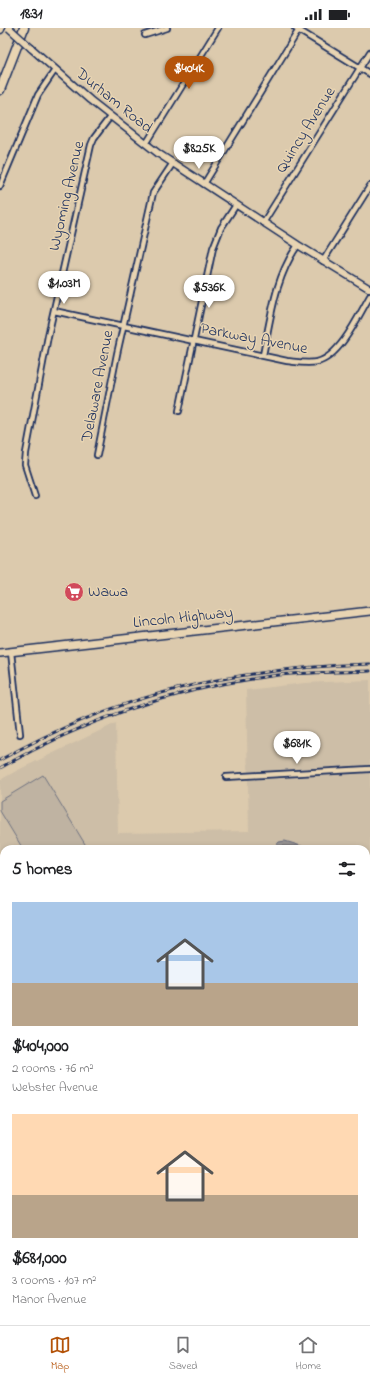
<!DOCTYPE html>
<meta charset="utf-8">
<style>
body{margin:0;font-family:"Indie Flower",sans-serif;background:#f6f6f6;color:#202124;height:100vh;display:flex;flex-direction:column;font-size:15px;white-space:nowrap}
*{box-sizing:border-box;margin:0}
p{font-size:13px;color:#757577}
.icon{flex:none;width:22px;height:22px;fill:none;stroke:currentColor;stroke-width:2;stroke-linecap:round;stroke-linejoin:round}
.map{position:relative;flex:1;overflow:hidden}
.sheet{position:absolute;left:0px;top:817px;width:370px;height:480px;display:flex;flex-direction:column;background:#fff;border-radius:12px 12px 0 0;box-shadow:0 2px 6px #0003}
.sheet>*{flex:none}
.price{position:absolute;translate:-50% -34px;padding:0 9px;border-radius:14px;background:#fff;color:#222;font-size:13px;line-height:26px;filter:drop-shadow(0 1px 2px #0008)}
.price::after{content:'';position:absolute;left:50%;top:24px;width:12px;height:9px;margin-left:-6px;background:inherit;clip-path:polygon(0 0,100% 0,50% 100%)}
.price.current{background:#b45309;color:#fff}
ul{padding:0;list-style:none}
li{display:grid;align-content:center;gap:8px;height:212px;padding:0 12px}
li span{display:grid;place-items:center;height:124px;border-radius:0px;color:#555}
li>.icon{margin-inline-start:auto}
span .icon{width:72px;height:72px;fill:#fffc;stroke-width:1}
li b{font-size:17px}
h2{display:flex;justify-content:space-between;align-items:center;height:48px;padding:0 12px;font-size:17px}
.status{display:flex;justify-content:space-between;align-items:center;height:28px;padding:0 20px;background:#fff;direction:ltr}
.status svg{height:11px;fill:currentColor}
.menu{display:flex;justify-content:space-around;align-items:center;height:56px;border-top:1px solid #e0e0e0;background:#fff;font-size:11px;color:#757577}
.menu a{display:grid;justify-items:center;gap:2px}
.menu .current{color:#b45309}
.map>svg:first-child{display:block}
.built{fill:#cdbea7}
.garden{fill:#bfb3a2;stroke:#6d7180}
.water{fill:url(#water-rules);stroke:#656a7d}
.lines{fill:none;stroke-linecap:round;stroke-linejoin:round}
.street-casing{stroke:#1b2f5e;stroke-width:8}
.secondary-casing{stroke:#1b2f5e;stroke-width:9}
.primary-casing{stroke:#1b2f5e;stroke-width:10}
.highway-casing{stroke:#1b2f5e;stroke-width:11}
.street{stroke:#e8d4b2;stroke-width:4.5}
.secondary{stroke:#e8d4b2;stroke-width:6}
.primary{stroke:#e8d4b2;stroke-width:7}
.highway{stroke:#e8d4b2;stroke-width:8}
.rail-casing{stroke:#1b2f5e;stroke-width:3}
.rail{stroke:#e8d4b2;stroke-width:1.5;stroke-dasharray:4.5;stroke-linecap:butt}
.secondary-bridge-casing{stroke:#1b2f5e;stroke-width:9;stroke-linecap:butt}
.secondary-bridge{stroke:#e8d4b2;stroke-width:6}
.labels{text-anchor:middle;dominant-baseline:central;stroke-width:3;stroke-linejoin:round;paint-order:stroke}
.street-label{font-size:16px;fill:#1b2f5e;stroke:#e8d4b2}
.poi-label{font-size:16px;fill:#1b2f5e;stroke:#e8d4b2;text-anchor:start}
</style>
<div class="status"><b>18:31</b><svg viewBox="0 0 49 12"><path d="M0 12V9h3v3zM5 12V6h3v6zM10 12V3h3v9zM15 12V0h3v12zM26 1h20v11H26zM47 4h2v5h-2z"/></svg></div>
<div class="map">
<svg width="370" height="1297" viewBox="0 0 370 1297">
<defs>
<pattern id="water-rules" width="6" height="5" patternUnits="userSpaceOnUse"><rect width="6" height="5" fill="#969291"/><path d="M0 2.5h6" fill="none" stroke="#7a787a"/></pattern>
</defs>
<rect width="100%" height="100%" fill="#dccaad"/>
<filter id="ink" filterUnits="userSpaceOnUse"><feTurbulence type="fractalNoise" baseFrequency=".025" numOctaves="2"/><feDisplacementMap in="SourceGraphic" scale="8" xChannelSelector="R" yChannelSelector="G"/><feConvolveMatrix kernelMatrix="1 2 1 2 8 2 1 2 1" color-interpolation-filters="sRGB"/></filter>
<g filter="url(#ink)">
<path class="built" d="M370,652v529l-4,-1v-359h-362v322h-4v-391l18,-10 98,-47 2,110 131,-2 -3,-141 59,-7z"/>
<path class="garden" d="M43,747l45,74h-65l-23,-38v-10z
M0,839l4,5v61l-4,2z"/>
<path class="water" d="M285,813l26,8h-38l6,-7z"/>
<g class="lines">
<g class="street-casing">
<path id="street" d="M295,0l75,46
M145,7l22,-7
M146,116l72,-116
M204,156l96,-156
M0,158l38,-91 17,-25
M263,195l107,-171
M323,233l47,-75
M54,283l233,50c10,1 20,3 30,1 23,-5 42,-47 53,-66
M263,327c8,-38 12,-78 35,-110
M179,383l34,-163 8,-20 15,-23
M97,427l20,-101 36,-161 20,-30
M35,468l-10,-31 1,-12 22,-117 43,-191 3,-7 16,-21
M11,624l9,82
M226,749l144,-8
M366,970l4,-2
M261,1293l1,4
M146,1297v-4"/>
</g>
<g class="secondary-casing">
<path id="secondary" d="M31,20l59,52 69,54 139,91 72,44"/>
</g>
<g class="primary-casing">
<path id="primary" d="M0,625l370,-42"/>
</g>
<g class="highway-casing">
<path id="highway" d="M0,1v-1
M0,62l24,-62"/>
</g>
<use href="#street" class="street"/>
<use href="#secondary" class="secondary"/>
<use href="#primary" class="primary"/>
<use href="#highway" class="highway"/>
<g class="rail-casing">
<path id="rail" d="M0,732c119,-67 235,-92 370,-96
M0,740c87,-50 180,-81 279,-93 30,-3 61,-3 91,-4"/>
</g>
<use href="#rail" class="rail"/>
<g class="secondary-bridge-casing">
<path id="secondary-bridge" d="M9,0l22,20"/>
</g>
<use href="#secondary-bridge" class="secondary-bridge"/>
</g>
</g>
<defs>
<g id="supermarket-disc" transform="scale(1)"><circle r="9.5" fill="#d1495b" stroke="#e8d4b2"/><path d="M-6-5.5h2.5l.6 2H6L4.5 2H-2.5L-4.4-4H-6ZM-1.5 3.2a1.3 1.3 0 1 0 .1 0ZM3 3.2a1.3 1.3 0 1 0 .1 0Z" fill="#fff"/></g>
</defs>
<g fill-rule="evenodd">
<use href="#supermarket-disc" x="74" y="564"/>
</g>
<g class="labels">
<g class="street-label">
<text transform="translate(114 73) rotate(39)">Durham Road</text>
<text transform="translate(306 102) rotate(-58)">Quincy Avenue</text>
<text transform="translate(67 168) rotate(-77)">Wyoming Avenue</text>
<text transform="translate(254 311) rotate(11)">Parkway Avenue</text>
<text transform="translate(98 358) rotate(-79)">Delaware Avenue</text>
<text transform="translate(183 590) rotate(-6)">Lincoln Highway</text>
</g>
<g class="poi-label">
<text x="88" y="564">Wawa</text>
</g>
</g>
</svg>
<b class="price current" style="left:189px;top:62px">$404K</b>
<b class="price" style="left:199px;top:142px">$825K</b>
<b class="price" style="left:64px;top:277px">$1.03M</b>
<b class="price" style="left:209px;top:281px">$536K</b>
<b class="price" style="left:297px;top:737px">$681K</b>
<section class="sheet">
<h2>5 homes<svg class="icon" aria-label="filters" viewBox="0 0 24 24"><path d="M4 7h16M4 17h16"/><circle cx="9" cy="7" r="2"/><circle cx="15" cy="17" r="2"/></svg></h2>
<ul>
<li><span style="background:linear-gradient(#a9c7e8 65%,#b9a48a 0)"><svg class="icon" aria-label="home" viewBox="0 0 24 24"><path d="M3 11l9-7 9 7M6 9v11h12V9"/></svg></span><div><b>$404,000</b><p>2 rooms · 76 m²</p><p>Webster Avenue</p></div></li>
<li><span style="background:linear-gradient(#ffd9b3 65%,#b9a48a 0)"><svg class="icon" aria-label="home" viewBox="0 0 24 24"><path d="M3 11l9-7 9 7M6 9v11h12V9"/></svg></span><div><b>$681,000</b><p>3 rooms · 107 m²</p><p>Manor Avenue</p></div></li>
</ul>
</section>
</div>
<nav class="menu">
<a class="current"><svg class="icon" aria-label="map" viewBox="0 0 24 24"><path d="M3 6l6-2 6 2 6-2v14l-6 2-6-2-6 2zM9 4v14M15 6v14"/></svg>Map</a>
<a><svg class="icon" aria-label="saved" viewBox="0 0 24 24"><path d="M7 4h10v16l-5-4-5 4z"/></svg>Saved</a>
<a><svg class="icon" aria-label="home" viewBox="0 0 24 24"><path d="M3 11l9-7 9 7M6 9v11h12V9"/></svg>Home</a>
</nav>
